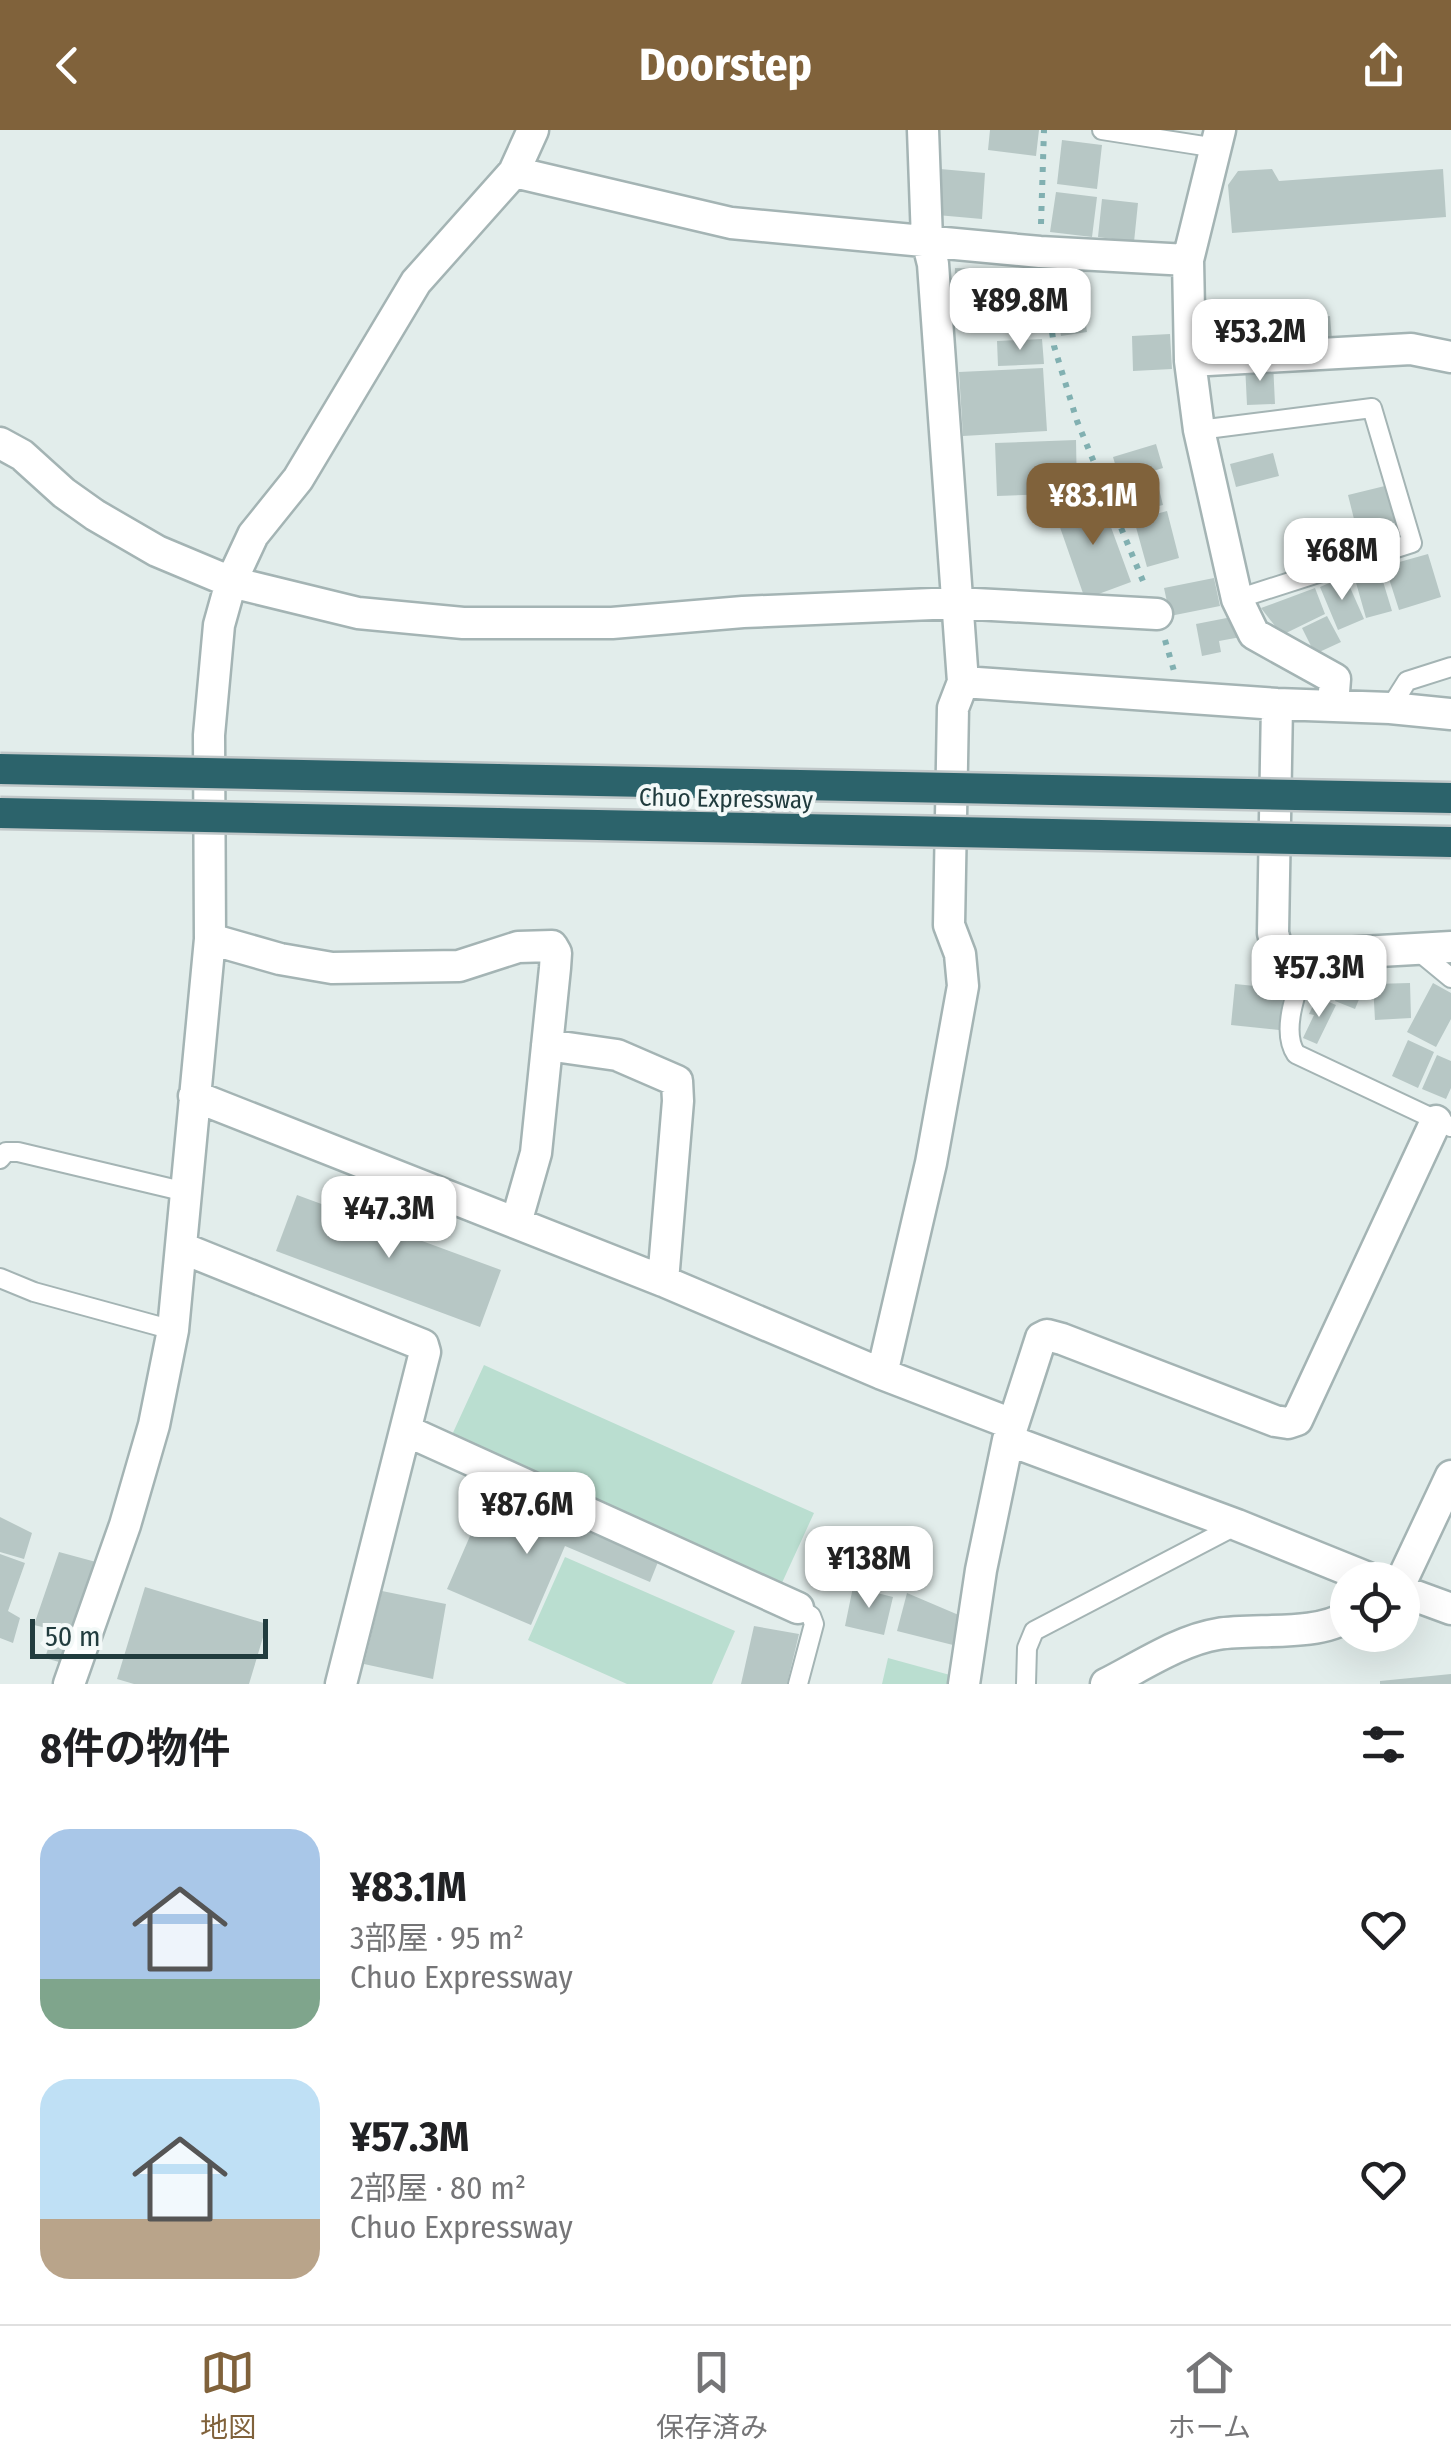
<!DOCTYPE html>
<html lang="ja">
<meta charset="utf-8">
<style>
body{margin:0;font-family:"Fira Sans Condensed","Noto Sans JP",sans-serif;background:#f2f2f2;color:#202124;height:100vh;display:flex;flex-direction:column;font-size:38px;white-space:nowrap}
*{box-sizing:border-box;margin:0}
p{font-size:32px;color:#757577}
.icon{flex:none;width:55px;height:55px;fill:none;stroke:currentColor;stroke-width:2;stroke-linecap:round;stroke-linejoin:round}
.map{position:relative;height:1554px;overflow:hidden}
.sheet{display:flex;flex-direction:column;background:#fff;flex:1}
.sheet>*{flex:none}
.tools{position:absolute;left:1330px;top:1432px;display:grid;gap:20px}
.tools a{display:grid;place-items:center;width:90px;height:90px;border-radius:50%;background:#fff;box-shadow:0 10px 40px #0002;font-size:50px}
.scale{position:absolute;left:30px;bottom:25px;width:238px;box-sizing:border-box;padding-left:10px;border:5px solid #213c3e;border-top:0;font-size:28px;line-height:35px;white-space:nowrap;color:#213c3e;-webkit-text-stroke:8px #f3f9f8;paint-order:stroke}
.price{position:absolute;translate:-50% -85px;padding:0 22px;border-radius:20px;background:#fff;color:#222;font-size:32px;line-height:65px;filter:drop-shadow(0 2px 5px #0008)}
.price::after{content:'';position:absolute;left:50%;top:60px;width:30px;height:22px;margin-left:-15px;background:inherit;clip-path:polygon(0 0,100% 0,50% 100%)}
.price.current{background:#80623b;color:#fff}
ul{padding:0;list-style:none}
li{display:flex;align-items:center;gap:30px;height:250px;padding:0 40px}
li span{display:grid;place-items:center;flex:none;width:280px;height:200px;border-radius:30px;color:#555}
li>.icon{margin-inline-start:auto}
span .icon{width:120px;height:120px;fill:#fffc;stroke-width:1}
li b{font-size:42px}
h2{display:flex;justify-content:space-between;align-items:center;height:120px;padding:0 40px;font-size:42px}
header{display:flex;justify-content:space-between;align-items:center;height:130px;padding:0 40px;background:#80623b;color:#fff;font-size:45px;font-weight:700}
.dock{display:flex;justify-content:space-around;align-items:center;height:140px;border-top:2px solid #e0e0e0;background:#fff;font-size:28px;color:#757577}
.dock a{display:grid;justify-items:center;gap:5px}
.dock .current{color:#80623b}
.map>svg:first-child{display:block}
.green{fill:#baded0}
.building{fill:#b7c7c5}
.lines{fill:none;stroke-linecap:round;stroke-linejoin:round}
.service-casing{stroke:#a4b4b4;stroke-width:22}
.minor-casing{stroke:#a4b4b4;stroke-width:35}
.path{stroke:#81b0b1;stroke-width:6;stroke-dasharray:5 8;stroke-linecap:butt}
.service{stroke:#fff;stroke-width:18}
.minor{stroke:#fff;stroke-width:30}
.motorway-bridge-casing{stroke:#c1c8c9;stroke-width:35;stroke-linecap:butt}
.motorway-bridge{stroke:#2c636b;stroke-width:30}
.labels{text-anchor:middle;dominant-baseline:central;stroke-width:8;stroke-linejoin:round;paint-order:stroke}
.street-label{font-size:25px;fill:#213c3e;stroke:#f3f9f8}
</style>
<header><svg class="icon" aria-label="back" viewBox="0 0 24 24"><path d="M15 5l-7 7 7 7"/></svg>Doorstep<svg class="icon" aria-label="share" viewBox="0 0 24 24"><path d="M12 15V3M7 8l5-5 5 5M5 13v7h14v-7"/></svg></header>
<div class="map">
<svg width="1451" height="1554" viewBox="0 0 1451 1554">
<rect width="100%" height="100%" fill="#e2edeb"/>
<path class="green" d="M484,1235l330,148 -33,72 -330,-148z
M565,1427l170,74 -23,53h-85l-99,-44z
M888,1528l62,17 -2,9h-66z"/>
<path class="building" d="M990,0h49l-3,26 -48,-6z
M1062,10l40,5 -5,44 -40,-5z
M940,39l45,4 -3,46 -45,-4z
M1272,39l7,12 164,-12 3,48 -214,16 -4,-48 10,-14z
M1056,62l41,5 -5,40 -42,-5z
M1102,69l36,4 -4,39 -36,-5z
M955,138l29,1 -1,27 -29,-1z
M1079,147l8,55 -26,4 -8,-56z
M994,174l44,1v24l-45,-1z
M1330,186l2,24 -128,11 -2,-24z
M1170,204l2,35 -39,2 -1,-35z
M1042,209l2,25 -46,2 -1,-25z
M1273,233l2,41 -28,1 -2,-41z
M1043,238l4,63 -84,5 -4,-64z
M1076,310l1,53 -80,3 -2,-53z
M1156,314l7,24 -43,13 -7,-24z
M1273,323l6,23 -43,11 -6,-23z
M1157,351l6,24 -34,8 -6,-23z
M1393,354l9,37 -45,10 -9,-36z
M1100,367l31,85 -46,17 -30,-86z
M1167,381l12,47 -32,9 -13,-47z
M1428,424l13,43 -42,13 -14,-44z
M1378,435l14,46 -26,7 -13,-46z
M1345,446l19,43 -26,11 -18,-43z
M1214,448l6,28 -50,10 -6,-28z
M1315,458l10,26 -43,21 -21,-27z
M1237,486l4,21 -22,4 2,11 -19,4 -6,-32z
M1327,486l14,26 -26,12 -13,-26z
M1344,849l23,1 -12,29 -20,-8z
M1410,853l1,35 -36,2 -2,-36z
M1433,853l18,10v26l-15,28 -29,-15z
M1235,854l49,5 -5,41 -48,-5z
M1317,867l19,8 -19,39 -14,-6 11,-23 -5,-1z
M1408,910l26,12 -16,36 -26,-12z
M1437,925l14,6v27l-5,11 -24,-10z
M297,1065l204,75 -21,57 -204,-76z
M490,1360l168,72 -8,20 -85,-36 -34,79 -84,-36z
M0,1387l32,16 -8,26 -24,-7z
M59,1422l37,10 -30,102 -21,-6 9,-28 -20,-5z
M0,1424l25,9 -17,48 12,7 -7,25 -13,-5z
M145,1457l122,37 -18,60h-115l-17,-5z
M853,1457l40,10 -9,38 -39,-9z
M382,1461l64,13 -13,75 -69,-15z
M907,1463l54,23 -8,29 -56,-14z
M754,1496l45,8 -12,50h-46z
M1451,1544v10h-71v-3z"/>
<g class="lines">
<g class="service-casing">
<path id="service" d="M1102,0l115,18
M1199,300l173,-22 40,135 -175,56
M1390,578l17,-27 44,-14
M1417,820l34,28
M1308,825c-8,28 -29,74 -12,99l155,73
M0,1029l6,-7h12l168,40
M0,1148l34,14 139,38
M798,1554l16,-60 -3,-8 -13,-8
M1026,1554l1,-36 7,-17 203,-106"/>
</g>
<g class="minor-casing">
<path id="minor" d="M923,0l4,110 6,24 30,418 314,22 113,4 61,6
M1220,0l-32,130 2,101 9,69 38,169 17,35 81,45 -2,26
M514,42l217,51 309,29 148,8
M1190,231l221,-12 40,8
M0,313l22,12 42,38 31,22 62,36 74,31 127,31 105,10h149l131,-11 213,-9 201,11
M1277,574l-4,229 3,12 9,6 23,4 143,-8
M210,809l70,20 52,9 127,-2 59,-19 34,-1 4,7 -1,15 -19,185 -20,70
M547,915l70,10 60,26 1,20 -15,180
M194,966l469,185 219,93 130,50
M182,1118l241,97 2,7 -84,332
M882,1244l49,-211 32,-177 -3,-32 -11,-29 4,-217 10,-26
M407,1301l391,177
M1008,1310l229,85 136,55
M1402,1450l49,-104
M1402,1461l49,18
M69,1554l56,-159 29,-100 19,-95 37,-391 -1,-204 10,-110 12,-43 22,-47 45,-56 118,-197 98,-110 19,-42
M964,1554l17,-114 27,-130 33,-102 6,-3 15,4 213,82 13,2 9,-3 139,-299
M1106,1554c34,-17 74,-44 112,-50 37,-6 99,3 130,-18"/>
</g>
<path class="path" d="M1041,94l3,-94
M1045,151l9,65 23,75 68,165
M1165,510l9,31"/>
<use href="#service" class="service"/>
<use href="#minor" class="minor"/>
<g class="motorway-bridge-casing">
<path id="motorway-bridge" d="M0,639l1451,29
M0,683l1451,29"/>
</g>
<use href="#motorway-bridge" class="motorway-bridge"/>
</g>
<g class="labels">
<g class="street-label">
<text transform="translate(726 669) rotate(1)">Chuo Expressway</text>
</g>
</g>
</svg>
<div class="tools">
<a><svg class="icon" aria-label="locate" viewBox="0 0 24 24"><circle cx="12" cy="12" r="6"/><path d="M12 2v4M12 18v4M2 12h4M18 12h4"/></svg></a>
</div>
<div class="scale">50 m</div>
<b class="price" style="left:1020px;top:223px">¥89.8M</b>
<b class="price" style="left:1260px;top:254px">¥53.2M</b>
<b class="price current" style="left:1093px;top:418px">¥83.1M</b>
<b class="price" style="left:1342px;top:473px">¥68M</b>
<b class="price" style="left:1319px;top:890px">¥57.3M</b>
<b class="price" style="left:389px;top:1131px">¥47.3M</b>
<b class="price" style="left:527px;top:1427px">¥87.6M</b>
<b class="price" style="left:869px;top:1481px">¥138M</b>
</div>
<section class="sheet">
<h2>8件の物件<svg class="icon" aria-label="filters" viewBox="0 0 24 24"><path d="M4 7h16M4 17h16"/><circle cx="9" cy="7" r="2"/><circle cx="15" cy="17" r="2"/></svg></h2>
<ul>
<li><span style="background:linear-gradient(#a9c7e8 75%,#7fa58c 0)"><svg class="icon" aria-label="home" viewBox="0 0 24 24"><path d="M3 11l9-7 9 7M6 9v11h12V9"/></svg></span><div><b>¥83.1M</b><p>3部屋 · 95 m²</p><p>Chuo Expressway</p></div><svg class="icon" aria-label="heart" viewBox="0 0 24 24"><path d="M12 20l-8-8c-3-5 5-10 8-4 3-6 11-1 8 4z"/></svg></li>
<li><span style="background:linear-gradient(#bfe0f5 70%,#b9a48a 0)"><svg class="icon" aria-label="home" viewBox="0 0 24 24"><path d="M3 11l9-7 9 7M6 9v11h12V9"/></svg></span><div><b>¥57.3M</b><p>2部屋 · 80 m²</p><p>Chuo Expressway</p></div><svg class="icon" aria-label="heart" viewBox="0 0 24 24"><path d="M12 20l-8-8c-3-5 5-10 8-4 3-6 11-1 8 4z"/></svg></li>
</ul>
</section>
<nav class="dock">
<a class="current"><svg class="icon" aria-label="map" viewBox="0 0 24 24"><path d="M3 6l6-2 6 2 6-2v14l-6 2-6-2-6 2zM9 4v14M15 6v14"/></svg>地図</a>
<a><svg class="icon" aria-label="saved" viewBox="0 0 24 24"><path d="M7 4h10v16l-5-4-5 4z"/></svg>保存済み</a>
<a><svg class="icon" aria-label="home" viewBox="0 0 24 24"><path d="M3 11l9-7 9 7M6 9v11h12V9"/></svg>ホーム</a>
</nav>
